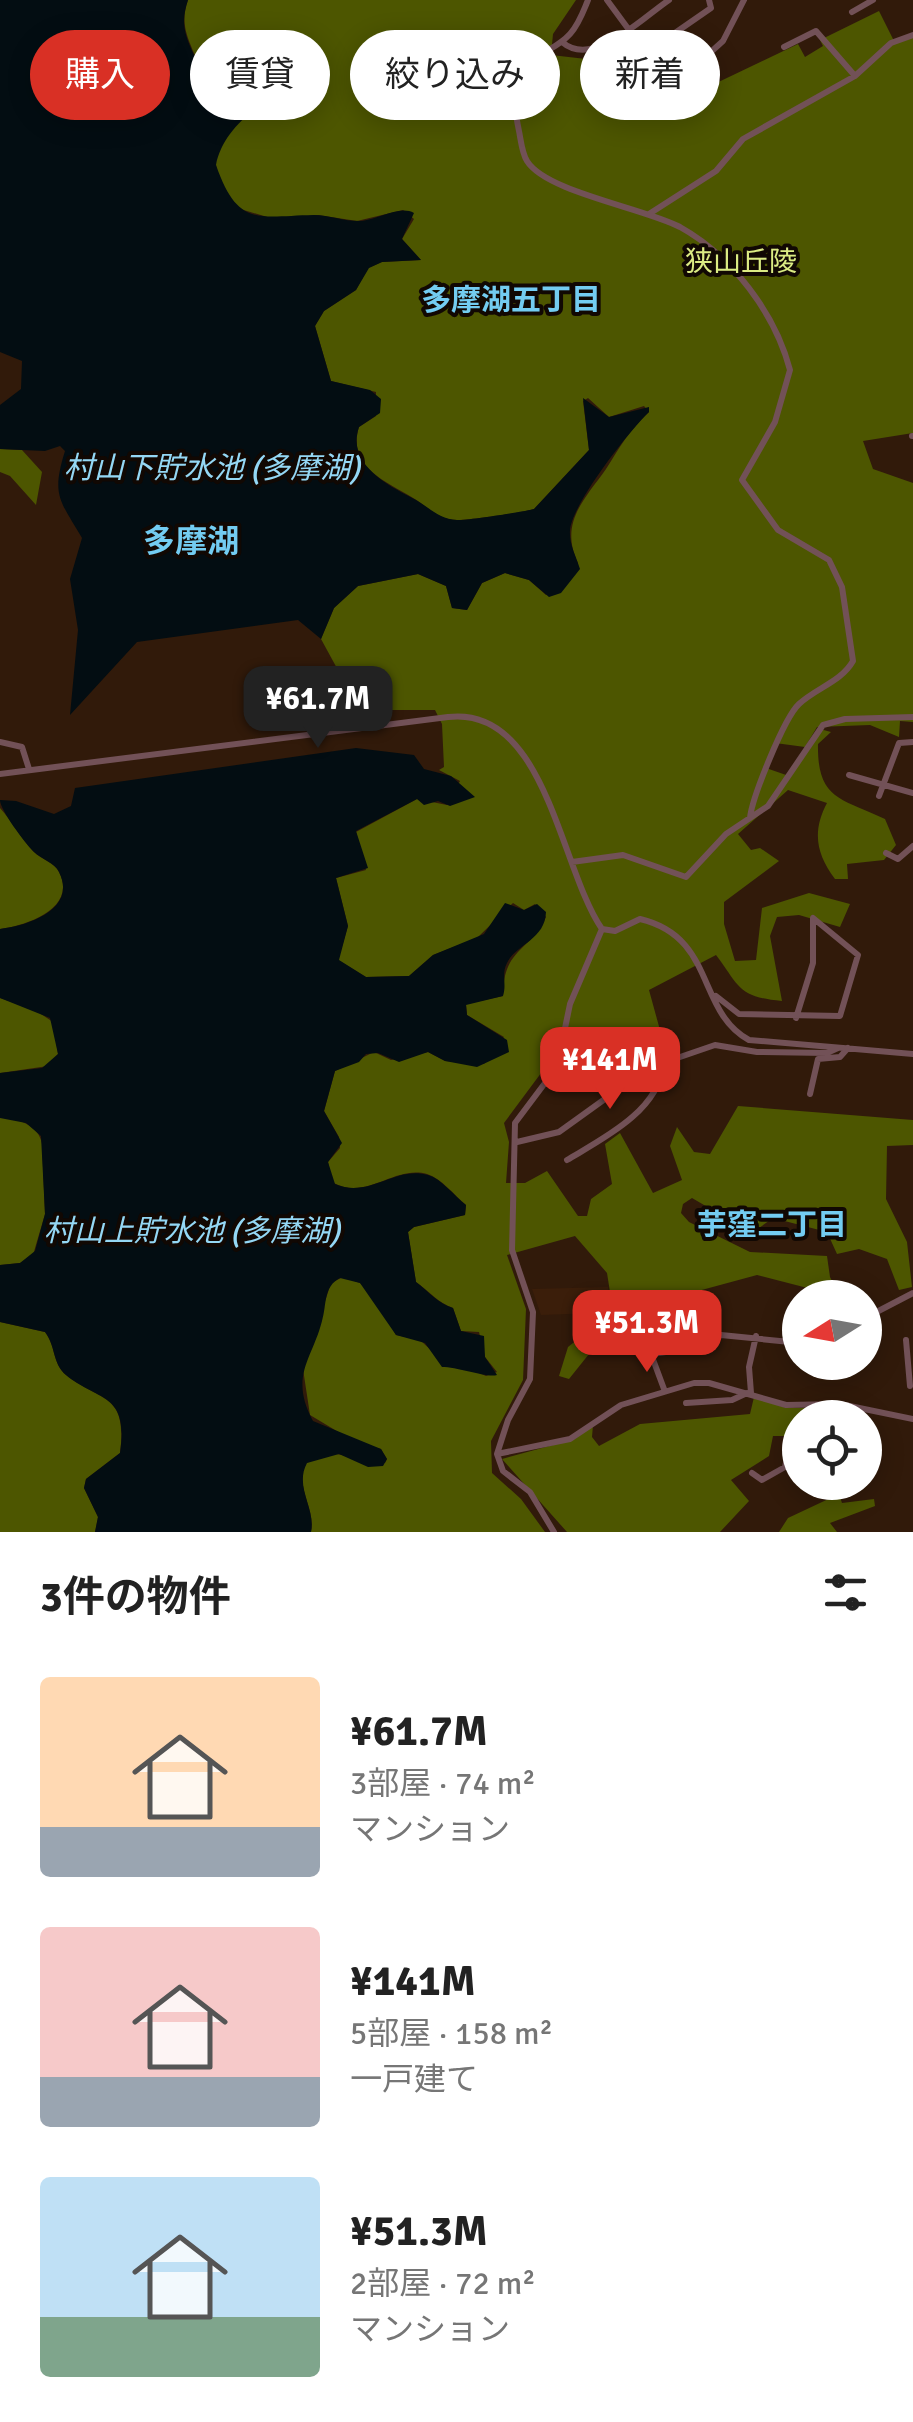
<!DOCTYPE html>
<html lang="ja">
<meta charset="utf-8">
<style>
body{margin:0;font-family:Signika,"Noto Sans JP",sans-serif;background:#f2f2f2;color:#222;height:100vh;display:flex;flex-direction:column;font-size:38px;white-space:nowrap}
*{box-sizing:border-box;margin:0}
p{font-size:32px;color:#767676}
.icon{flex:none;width:55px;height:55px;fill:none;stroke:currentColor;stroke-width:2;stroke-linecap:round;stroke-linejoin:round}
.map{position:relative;height:1532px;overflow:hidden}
.sheet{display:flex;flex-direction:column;background:#fff;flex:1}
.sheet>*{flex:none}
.top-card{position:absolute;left:30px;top:30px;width:855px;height:90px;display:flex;gap:20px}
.needle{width:65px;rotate:259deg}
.tools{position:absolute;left:782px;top:1280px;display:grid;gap:20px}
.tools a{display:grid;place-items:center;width:100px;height:100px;border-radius:50%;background:#fff;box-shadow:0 5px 25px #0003;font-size:50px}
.price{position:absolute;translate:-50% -85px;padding:0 22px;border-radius:20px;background:#d93025;color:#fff;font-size:32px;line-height:65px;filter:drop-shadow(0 2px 5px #0008)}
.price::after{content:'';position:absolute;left:50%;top:60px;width:30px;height:22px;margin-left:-15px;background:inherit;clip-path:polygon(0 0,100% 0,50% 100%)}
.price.active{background:#222;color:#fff}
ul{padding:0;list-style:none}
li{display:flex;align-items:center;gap:30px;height:250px;padding:0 40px}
li span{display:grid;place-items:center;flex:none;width:280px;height:200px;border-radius:10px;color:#555}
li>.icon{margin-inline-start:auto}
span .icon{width:120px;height:120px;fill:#fffc;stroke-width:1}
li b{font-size:42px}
h2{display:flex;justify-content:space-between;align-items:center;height:120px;padding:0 40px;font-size:42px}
.tag{padding:0 35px;border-radius:45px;background:#fff;box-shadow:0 5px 25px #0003;font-size:35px;line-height:90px}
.tag.active{background:#d93025;color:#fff}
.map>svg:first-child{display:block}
.built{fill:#3b1e0a}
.forest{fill:#4d5600}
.water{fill:#030d12}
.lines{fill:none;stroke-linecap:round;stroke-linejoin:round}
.minor{stroke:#725157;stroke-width:6}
.labels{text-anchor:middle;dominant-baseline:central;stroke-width:8;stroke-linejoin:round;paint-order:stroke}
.park-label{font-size:28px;fill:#dbeb83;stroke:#110803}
.neighbourhood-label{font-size:30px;font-weight:bold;fill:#73ccf1;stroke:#110803}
.water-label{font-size:30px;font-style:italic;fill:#94d7f4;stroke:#110803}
.quarter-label{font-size:32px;font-weight:bold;fill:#73ccf1;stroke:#110803}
</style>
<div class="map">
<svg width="913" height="1532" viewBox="0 0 913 1532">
<rect width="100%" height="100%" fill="#311a0a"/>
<path class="built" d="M608,1287l3,19 -14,7 -56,2 -9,-26z"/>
<path class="forest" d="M188,0h388l-23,34 -2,21 44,5 3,7 63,-5 24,36 113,-54 7,13 18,-11 -3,-6 59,-29 16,32 18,-6v396l-50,8 10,28 40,14v239l-13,-1 -1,16 -29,-12 -53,2 -12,20 -30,-4 -9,25 23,8 31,-47 11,3 -13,12c-1,55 22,54 67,75l11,26 -12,15 -37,4 1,15h-13c-19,-25 -23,-48 -8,-76l-39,-13 -50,44 13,16 9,-2 19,13 -55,41v22l11,37 21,-1 6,-52 47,-15 41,11 -10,23 -41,-12 -22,2 -7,19 12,65c-44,-4 -42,-14 -66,-46l-67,35 14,51 11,16 -52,4 -69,-4 -49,66 5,19 -3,41h19l22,-12 31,45h9l4,-17 21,-15 -7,-40 15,-11 33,60 29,-13 -12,-34 7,-19 17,25 16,2 28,-48 175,14v25l-26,1 -1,53 21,43 5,45 -13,3 -12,-31 -28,-10 -22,5 -10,-22 -54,-14 -31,22 -14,-21 -36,-21 -9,6 -2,9 8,9 61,30 77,4 3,21 10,20h-21v-6l-62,-16 -59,16 -6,20 -99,38 -24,30 -10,-3 9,-29 45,-36 -6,-38 -32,-37 -68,19 19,54 -3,71 -32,61 1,32 29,26 24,33h-234c5,-24 -17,-45 -5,-69l25,-10 54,10 2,-4 -6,-10 -26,-7 -45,-27 -7,-46 28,-86 12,-6 17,6 13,13 23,39 24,5 14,13 52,23 11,-4 -12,-15 -6,-25 -18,-1 -8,-23c-15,-5 -24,-17 -37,-26l-8,-50 6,-5 51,-12 1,-10c-12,-10 -24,-26 -39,-31 -34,-9 -60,28 -95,8l-4,-20 12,-14 -1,-11 -15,-26 11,-40 39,-19 17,8 37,-8 17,9 39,3 20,-27 -37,-22 -1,-11 37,-8c0,-48 26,-43 43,-79l-11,-13 -11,6 -11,-7 -36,35 -44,17 -24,21 -43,1 -28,-17 10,-34 -12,-48 30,-8 -10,-38 61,-33 30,6 13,-24 -21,-11 5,-3 -2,-43 -7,-14h-54l-7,-12 -29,-15 -24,-44 13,-31 24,-22 60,-12 28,12 6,22 15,2 15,-27 23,-10 24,7 17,15 32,-32c-19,-40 6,-63 28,-94 14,-22 23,-39 43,-57l-5,-6 -35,11 -21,-19 -5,3 6,49 -55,59c-7,3 -69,12 -77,11 -14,0 -25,-8 -35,-16 -25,-19 -77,-32 -63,-77l17,-11v-24l-45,-11 -16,-55 9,-15 32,-21 12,-22 14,-6 39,-2 -19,-21 12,-20 -11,-9 -46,11 -39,-6 -44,4 -37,-11c-7,-12 -20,-29 -21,-43 -2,-36 54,-69 82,-80l-1,-12 10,-17c-38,-4 -92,55 -116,-10 -7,-17 -9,-28 -3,-46z
M0,449l22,1 20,22 -6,33 -26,-29 -10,-4z
M0,808c13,14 21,31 34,44 7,7 21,11 25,20 19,37 -34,54 -59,57z
M0,998l35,12 18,12 5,32 -10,12 -48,7z
M0,1118c18,0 39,7 42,26l3,70 -12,41 -13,8 -20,2z
M0,1322l45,10c11,14 7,31 21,43 34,27 62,17 54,78l-34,26 -2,9 14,29 -3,15h-95z
M754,1397l32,11h44l-3,9 -27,1v18h-27l-4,20 -38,24 18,21 -29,31h-153l-65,-73 73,-20 18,-14 -1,12 7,9 41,-22 110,-10z
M839,1494l3,9 32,-4 1,7 -45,17 7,9h-58l9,-14z"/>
<path class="water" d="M0,0h188c-6,18 -5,29 2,46 28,71 81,-2 117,8l-10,19 1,12c-34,13 -75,42 -82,80 22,63 42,51 98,50 16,0 32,7 48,6 16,-2 38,-16 52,-8l-12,26 19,21 -39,2 -13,6 -13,22 -32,21 -9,15 16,55 39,9 11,9 -1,14 -21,14c-13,38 30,59 57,73 14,8 23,19 41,20 7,1 71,-9 77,-11l55,-59 -6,-52 26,19 40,-10v5c-20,19 -77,92 -79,118 -1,14 6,26 10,39l-19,24 -12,4 -20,-17 -24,-7 -23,10 -15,27 -15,-2 -6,-22 -28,-12 -60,12 -24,22 -13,31 -23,-19 -161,22 -67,73 8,-85 -8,-51 12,-41c-22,-38 -31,-42 -17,-87l-5,-5 -15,5 -45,-2v-44l21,-16 1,-28 -22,-9z
M356,748l58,7 10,14 27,7 24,21 -25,9 -12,-5 -14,4 -7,-6 -61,32 12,37 -32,10 12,48 -9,34 27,17 43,-1 24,-21 51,-21 21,-31 19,7 13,-6 9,8c-1,28 -30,32 -39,51 -6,11 0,21 -4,33l-37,9 1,10 40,25 2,12 -32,15 -32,-6 -17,-9 -29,10 -21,-9 -12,1 -7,8 -24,9 -11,40 18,32 -14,19 7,22c35,15 60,-19 93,-9 14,4 26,21 38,30l-1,10 -51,12 -6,5 8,50c12,9 23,22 37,26l8,23 23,5 1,21 12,18c-10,3 -39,-8 -55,-8l-17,-24 -29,-8 -36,-52 -20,-5c-17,9 -13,26 -18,43 -10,39 -33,55 -9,100l68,28 6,10 -4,7 -15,1 -29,-13 -32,9c-13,24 9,45 4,69h-216l3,-15 -14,-29 2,-9 34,-26c9,-61 -21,-51 -54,-78 -14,-12 -10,-29 -21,-43l-45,-10v-57l20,-2 15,-12 10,-37 -4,-78 -15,-13 -26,-5v-45l42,-5 16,-14 -8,-36 -50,-20v-69c26,-3 78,-19 59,-57 -4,-9 -18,-13 -25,-20 -9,-9 -34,-42 -34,-52l16,1 38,13 17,-8 4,-18z"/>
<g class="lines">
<path class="minor" d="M588,0c-5,12 -9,24 -18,34 -16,18 -41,20 -50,45 -7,19 -5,33 -1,52 2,10 3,22 8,30 19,31 117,47 153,66 52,29 95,86 110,143l-15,52 -33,58 36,50 51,30 13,27 11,74c-12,21 -37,27 -54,43 -15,14 -47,94 -49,114
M607,0l39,53 65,-45 -2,-8
M852,12l21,-12
M562,42c31,27 80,-24 107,-42
M784,47l32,-16 39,45
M658,69l44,-9 21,-19 21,-41
M649,214l67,-43 27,-32 112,-63 36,-33 22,-8
M912,436h1
M0,742l22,5 7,22
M0,774l448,-57c98,-12 112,152 154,212
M849,775l64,18
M879,796l20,-53 14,-1
M886,853l12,6 15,-13
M572,862l51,-7 63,22 40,-43 42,-28 55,-81 22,-6 68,-2
M602,929l13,2 25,-12c76,18 56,92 109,121l164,14
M716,996l23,18 101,2 18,-61 -45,-37v45l-17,55
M810,1094l8,-35 22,-2 8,-9
M517,1142l42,-10 89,-64 67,-23 42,7 70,1 11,-5
M567,1160c35,-21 92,-49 96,-95
M865,1318l48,-25
M906,1340l4,46
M664,1389l-13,-35 37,-5 33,-14 79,8
M751,1393l-2,-26 7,-31
M686,1403l46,-3 15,-7
M497,1454l73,-15 51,-34 73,-22h15l77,22 54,-1 73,15
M752,1473l10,7 23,-13 6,-26 9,-1
M554,1532l-24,-40 -27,-21 -6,-17 11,-34 22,-41 3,-67 -21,-62 3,-127 42,-56 13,-63 32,-75"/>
</g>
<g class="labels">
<g class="park-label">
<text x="741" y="262">狭山丘陵</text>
</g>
<g class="neighbourhood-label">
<text x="511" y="300">多摩湖五丁目</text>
<text x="772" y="1225">芋窪二丁目</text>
</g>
<g class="water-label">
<text x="212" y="468">村山下貯水池 (多摩湖)</text>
<text x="192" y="1231">村山上貯水池 (多摩湖)</text>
</g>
<g class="quarter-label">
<text x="191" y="541">多摩湖</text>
</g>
</g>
</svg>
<div class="tools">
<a><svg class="needle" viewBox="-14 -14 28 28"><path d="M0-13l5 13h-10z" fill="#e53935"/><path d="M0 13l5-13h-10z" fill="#767676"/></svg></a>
<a><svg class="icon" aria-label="locate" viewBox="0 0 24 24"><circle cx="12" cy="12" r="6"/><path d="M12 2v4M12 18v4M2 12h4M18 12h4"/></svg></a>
</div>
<b class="price active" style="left:318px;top:751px">¥61.7M</b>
<b class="price" style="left:610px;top:1112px">¥141M</b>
<b class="price" style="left:647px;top:1375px">¥51.3M</b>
<div class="top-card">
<a class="tag active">購入</a>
<a class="tag">賃貸</a>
<a class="tag">絞り込み</a>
<a class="tag">新着</a>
</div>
</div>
<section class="sheet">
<h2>3件の物件<svg class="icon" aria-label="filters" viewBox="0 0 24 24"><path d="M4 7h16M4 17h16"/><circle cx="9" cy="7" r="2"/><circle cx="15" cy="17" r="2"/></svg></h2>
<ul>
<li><span style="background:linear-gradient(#ffd9b3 75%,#9aa5b1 0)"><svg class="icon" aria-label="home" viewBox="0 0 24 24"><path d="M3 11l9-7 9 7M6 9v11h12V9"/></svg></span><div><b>¥61.7M</b><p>3部屋 · 74 m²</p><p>マンション</p></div></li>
<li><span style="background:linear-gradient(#f6c9c9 75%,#9aa5b1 0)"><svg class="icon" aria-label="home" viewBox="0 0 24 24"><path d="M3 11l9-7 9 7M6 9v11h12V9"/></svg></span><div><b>¥141M</b><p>5部屋 · 158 m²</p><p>一戸建て</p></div></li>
<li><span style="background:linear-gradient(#bfe0f5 70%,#7fa58c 0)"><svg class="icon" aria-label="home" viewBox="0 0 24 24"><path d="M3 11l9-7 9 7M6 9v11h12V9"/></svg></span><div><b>¥51.3M</b><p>2部屋 · 72 m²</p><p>マンション</p></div></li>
</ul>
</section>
